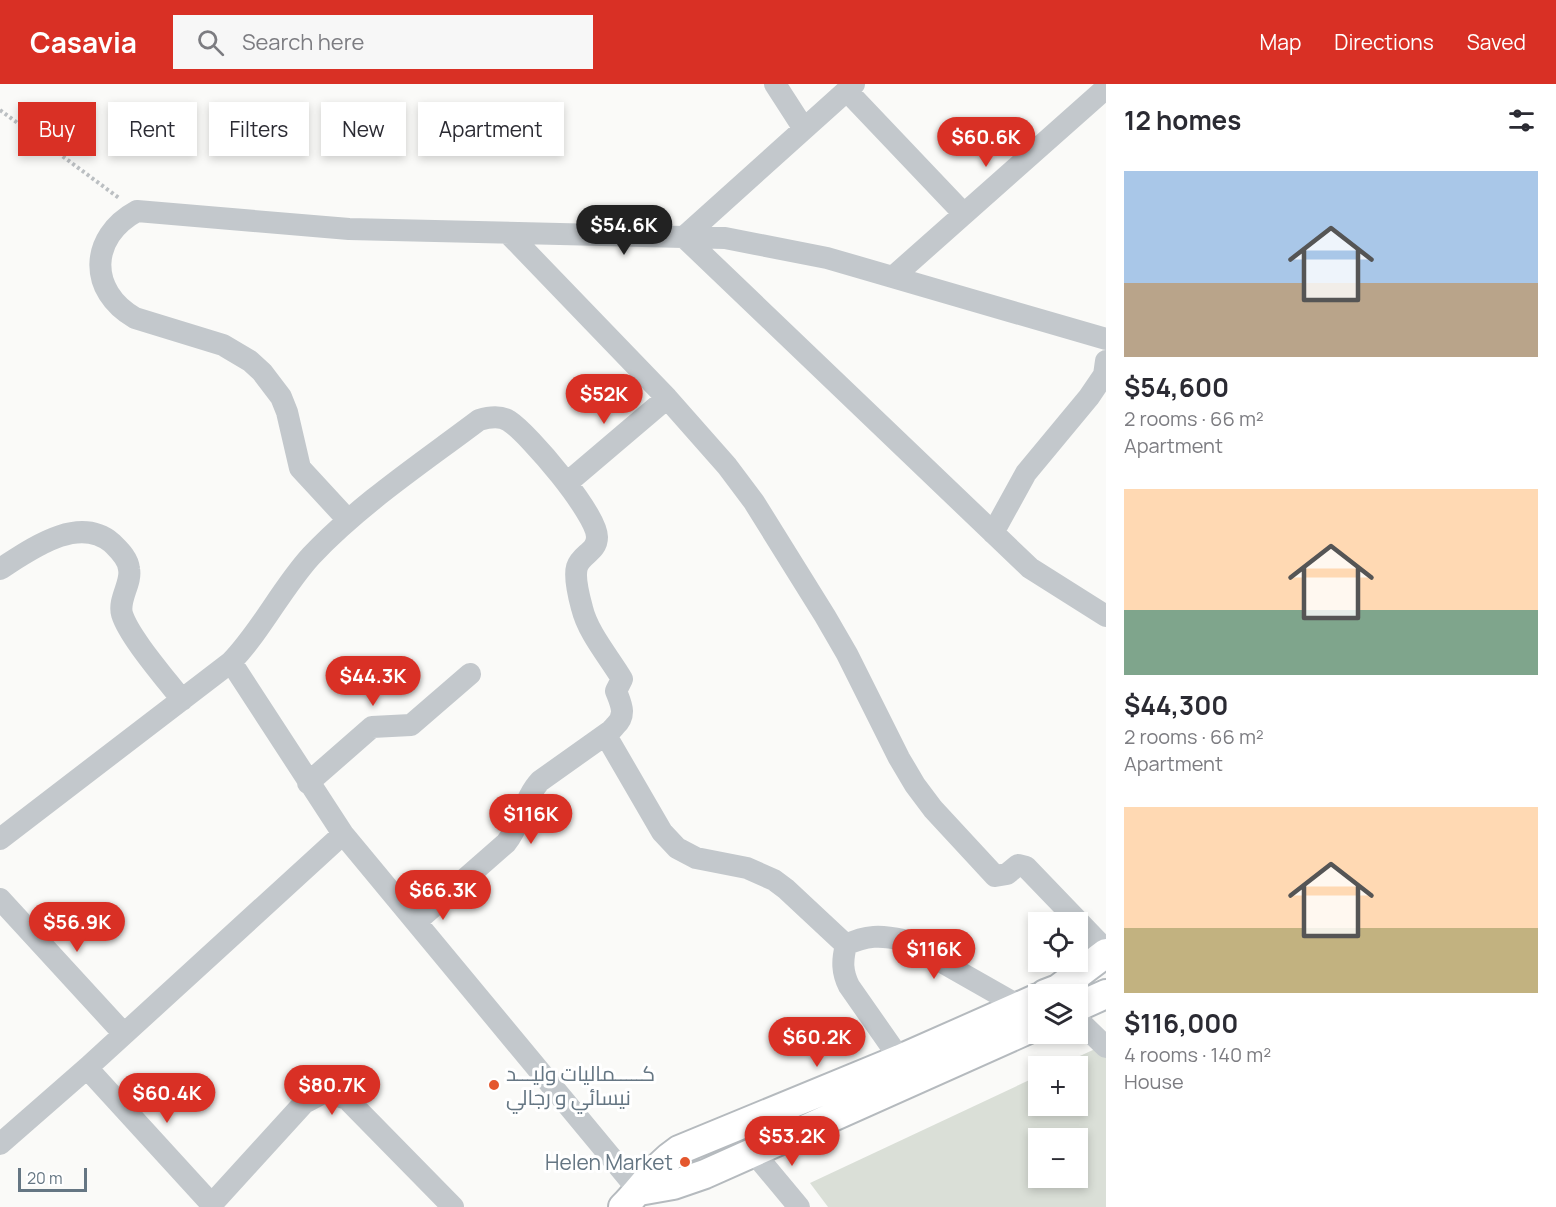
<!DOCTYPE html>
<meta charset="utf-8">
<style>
body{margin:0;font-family:Manrope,Cairo,sans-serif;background:#f7f7f7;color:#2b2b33;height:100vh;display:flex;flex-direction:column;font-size:22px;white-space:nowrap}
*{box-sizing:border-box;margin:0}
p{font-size:20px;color:#7c7c81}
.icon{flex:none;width:33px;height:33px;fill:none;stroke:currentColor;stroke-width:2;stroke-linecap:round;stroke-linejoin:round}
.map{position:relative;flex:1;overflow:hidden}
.drawer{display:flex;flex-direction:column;background:#fff;width:450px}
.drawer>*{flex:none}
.guide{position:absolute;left:18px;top:18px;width:570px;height:54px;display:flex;gap:12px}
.tools{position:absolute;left:1028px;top:828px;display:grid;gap:12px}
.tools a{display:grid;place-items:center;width:60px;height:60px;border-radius:0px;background:#fff;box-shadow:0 3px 9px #0003;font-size:30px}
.scale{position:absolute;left:18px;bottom:15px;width:69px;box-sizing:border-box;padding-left:6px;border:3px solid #657683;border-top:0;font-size:16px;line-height:21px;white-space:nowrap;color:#657683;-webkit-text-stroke:4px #fff;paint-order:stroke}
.price{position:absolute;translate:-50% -51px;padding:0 14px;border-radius:21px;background:#d93025;color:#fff;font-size:20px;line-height:39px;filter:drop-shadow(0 2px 3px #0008)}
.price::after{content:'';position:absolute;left:50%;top:36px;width:18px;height:14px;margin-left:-9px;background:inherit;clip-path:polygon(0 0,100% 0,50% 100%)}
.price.active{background:#222;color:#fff}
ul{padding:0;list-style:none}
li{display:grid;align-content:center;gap:12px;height:318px;padding:0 18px}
li span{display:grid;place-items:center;height:186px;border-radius:0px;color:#555}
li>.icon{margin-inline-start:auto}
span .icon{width:108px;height:108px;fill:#fffc;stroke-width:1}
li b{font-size:26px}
h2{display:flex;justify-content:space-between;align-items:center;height:72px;padding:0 18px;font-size:26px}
.tag{padding:0 21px;border-radius:0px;background:#fff;box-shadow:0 3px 9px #0003;font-size:21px;line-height:54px}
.tag.active{background:#d93025;color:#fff}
header{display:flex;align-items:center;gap:36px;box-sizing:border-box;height:84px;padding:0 30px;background:#d93025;color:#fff}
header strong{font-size:28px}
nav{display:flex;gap:33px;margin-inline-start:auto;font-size:21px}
.search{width:420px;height:54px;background:#f7f7f7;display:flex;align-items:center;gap:15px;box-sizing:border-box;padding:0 21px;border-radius:0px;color:#7c7c81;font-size:22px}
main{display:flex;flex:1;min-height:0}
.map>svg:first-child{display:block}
.green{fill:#dadfd7;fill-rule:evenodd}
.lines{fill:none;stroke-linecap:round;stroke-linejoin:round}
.major-casing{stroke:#b5babe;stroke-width:32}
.path{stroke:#bbbfc2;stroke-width:4;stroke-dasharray:3 3;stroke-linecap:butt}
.minor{stroke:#c3c8cc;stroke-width:22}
.major{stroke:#fff;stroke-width:28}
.poi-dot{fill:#e4572e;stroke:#fff;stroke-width:2}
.labels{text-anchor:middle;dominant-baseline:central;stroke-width:6;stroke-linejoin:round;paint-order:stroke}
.poi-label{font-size:21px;fill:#657683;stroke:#fff;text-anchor:start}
</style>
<header>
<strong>Casavia</strong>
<div class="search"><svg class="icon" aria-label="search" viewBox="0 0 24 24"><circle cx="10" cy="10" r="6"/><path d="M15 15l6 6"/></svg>Search here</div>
<nav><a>Map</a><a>Directions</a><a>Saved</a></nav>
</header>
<main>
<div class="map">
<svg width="1106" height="1123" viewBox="0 0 1106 1123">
<rect width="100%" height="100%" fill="#fafaf8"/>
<path class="green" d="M1106,960v163h-278l-18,-24 228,-107v30h39v-40h-19zM1038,1054h39v40h-39z"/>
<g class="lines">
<g class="major-casing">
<path id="major" d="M1045,910l13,-5 48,-36
M1077,923l29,-13
M639,1107l34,-6 32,-11 333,-149
M623,1123c20,-20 32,-41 56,-57l221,-91 138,-61"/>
</g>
<path class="path" d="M0,26l119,88"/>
<path class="minor" d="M775,0l29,45
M854,0l-170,153 346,331 76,48
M847,7l117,123
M508,149l159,165 60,68 27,36 71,114 22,38 52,104 16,27 18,24 62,67 12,-2 11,-9 8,2 80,83
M893,193l213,-189
M567,399l100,-85
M348,436l-48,-52 -13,-56 -6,-15 -19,-25 -12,-11 -27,-16 -88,-27c-47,-27 -46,-81 2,-107l212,18 376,9 102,20 279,81
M993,449l33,-60 63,-76 15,-22 2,-14
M0,485c30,-19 78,-55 112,-26 7,7 16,15 17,26 3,14 -11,30 -7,45 7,23 44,65 60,86
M231,578l112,172 296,357
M308,699l64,-56 39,-2 59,-51
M0,755l231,-177c31,-32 50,-73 80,-106 49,-52 111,-93 168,-136 10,-3 21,-5 30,1 20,13 88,93 88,116 0,15 -16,17 -20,30 -3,10 2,30 5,41 6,25 27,49 40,71l-6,12c5,13 11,24 -1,35 -4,5 -7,6 -7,13l54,93 15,16 19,10 51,10 27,12 12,9 60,56
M0,815l124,135
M417,837l89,-78c15,-18 18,-45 34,-62l69,-49
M1077,935l29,28
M900,975l-51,-73c-7,-14 -7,-25 -3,-41 20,-10 35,-10 57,-5l116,66
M87,984l127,139
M0,1060l87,-76 256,-234
M754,1069l45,54
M212,1120l92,-101 21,-11 22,7 106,108"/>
<use href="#major" class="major"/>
</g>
<g class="poi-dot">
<circle cx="494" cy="1001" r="6"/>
<circle cx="685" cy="1078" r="6"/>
</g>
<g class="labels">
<g class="poi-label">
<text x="506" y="989">كـــــمالیات ولیـــد<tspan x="506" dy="24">نیسائي و رجالي</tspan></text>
<text x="673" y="1078" text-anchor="end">Helen Market</text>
</g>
</g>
</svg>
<div class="tools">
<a><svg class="icon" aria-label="locate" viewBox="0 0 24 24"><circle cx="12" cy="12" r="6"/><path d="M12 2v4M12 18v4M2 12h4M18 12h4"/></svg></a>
<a><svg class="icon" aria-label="layers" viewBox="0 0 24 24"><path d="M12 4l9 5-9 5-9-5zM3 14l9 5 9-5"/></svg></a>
<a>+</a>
<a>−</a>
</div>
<div class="scale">20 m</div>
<b class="price" style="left:986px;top:84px">$60.6K</b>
<b class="price active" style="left:624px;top:172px">$54.6K</b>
<b class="price" style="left:604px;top:341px">$52K</b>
<b class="price" style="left:373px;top:623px">$44.3K</b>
<b class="price" style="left:531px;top:761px">$116K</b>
<b class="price" style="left:443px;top:837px">$66.3K</b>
<b class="price" style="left:77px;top:869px">$56.9K</b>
<b class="price" style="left:934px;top:896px">$116K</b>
<b class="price" style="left:817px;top:984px">$60.2K</b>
<b class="price" style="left:332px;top:1032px">$80.7K</b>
<b class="price" style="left:167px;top:1040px">$60.4K</b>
<b class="price" style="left:792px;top:1083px">$53.2K</b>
<div class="guide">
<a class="tag active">Buy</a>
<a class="tag">Rent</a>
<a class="tag">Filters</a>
<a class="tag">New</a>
<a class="tag">Apartment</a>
</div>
</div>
<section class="drawer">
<h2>12 homes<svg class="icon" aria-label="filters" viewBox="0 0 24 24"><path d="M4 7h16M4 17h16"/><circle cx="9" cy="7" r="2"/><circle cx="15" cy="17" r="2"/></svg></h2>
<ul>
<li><span style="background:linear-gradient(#a9c7e8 60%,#b9a48a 0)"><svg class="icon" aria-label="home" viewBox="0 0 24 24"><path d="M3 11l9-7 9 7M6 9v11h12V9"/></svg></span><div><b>$54,600</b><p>2 rooms · 66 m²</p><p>Apartment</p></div></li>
<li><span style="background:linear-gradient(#ffd9b3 65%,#7fa58c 0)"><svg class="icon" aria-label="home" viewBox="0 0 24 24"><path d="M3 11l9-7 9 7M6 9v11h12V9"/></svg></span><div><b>$44,300</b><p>2 rooms · 66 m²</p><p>Apartment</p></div></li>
<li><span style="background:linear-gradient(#ffd9b3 65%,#c2b280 0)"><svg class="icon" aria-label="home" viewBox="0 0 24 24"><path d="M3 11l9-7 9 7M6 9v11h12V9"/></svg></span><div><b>$116,000</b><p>4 rooms · 140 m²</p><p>House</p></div></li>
</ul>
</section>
</main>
